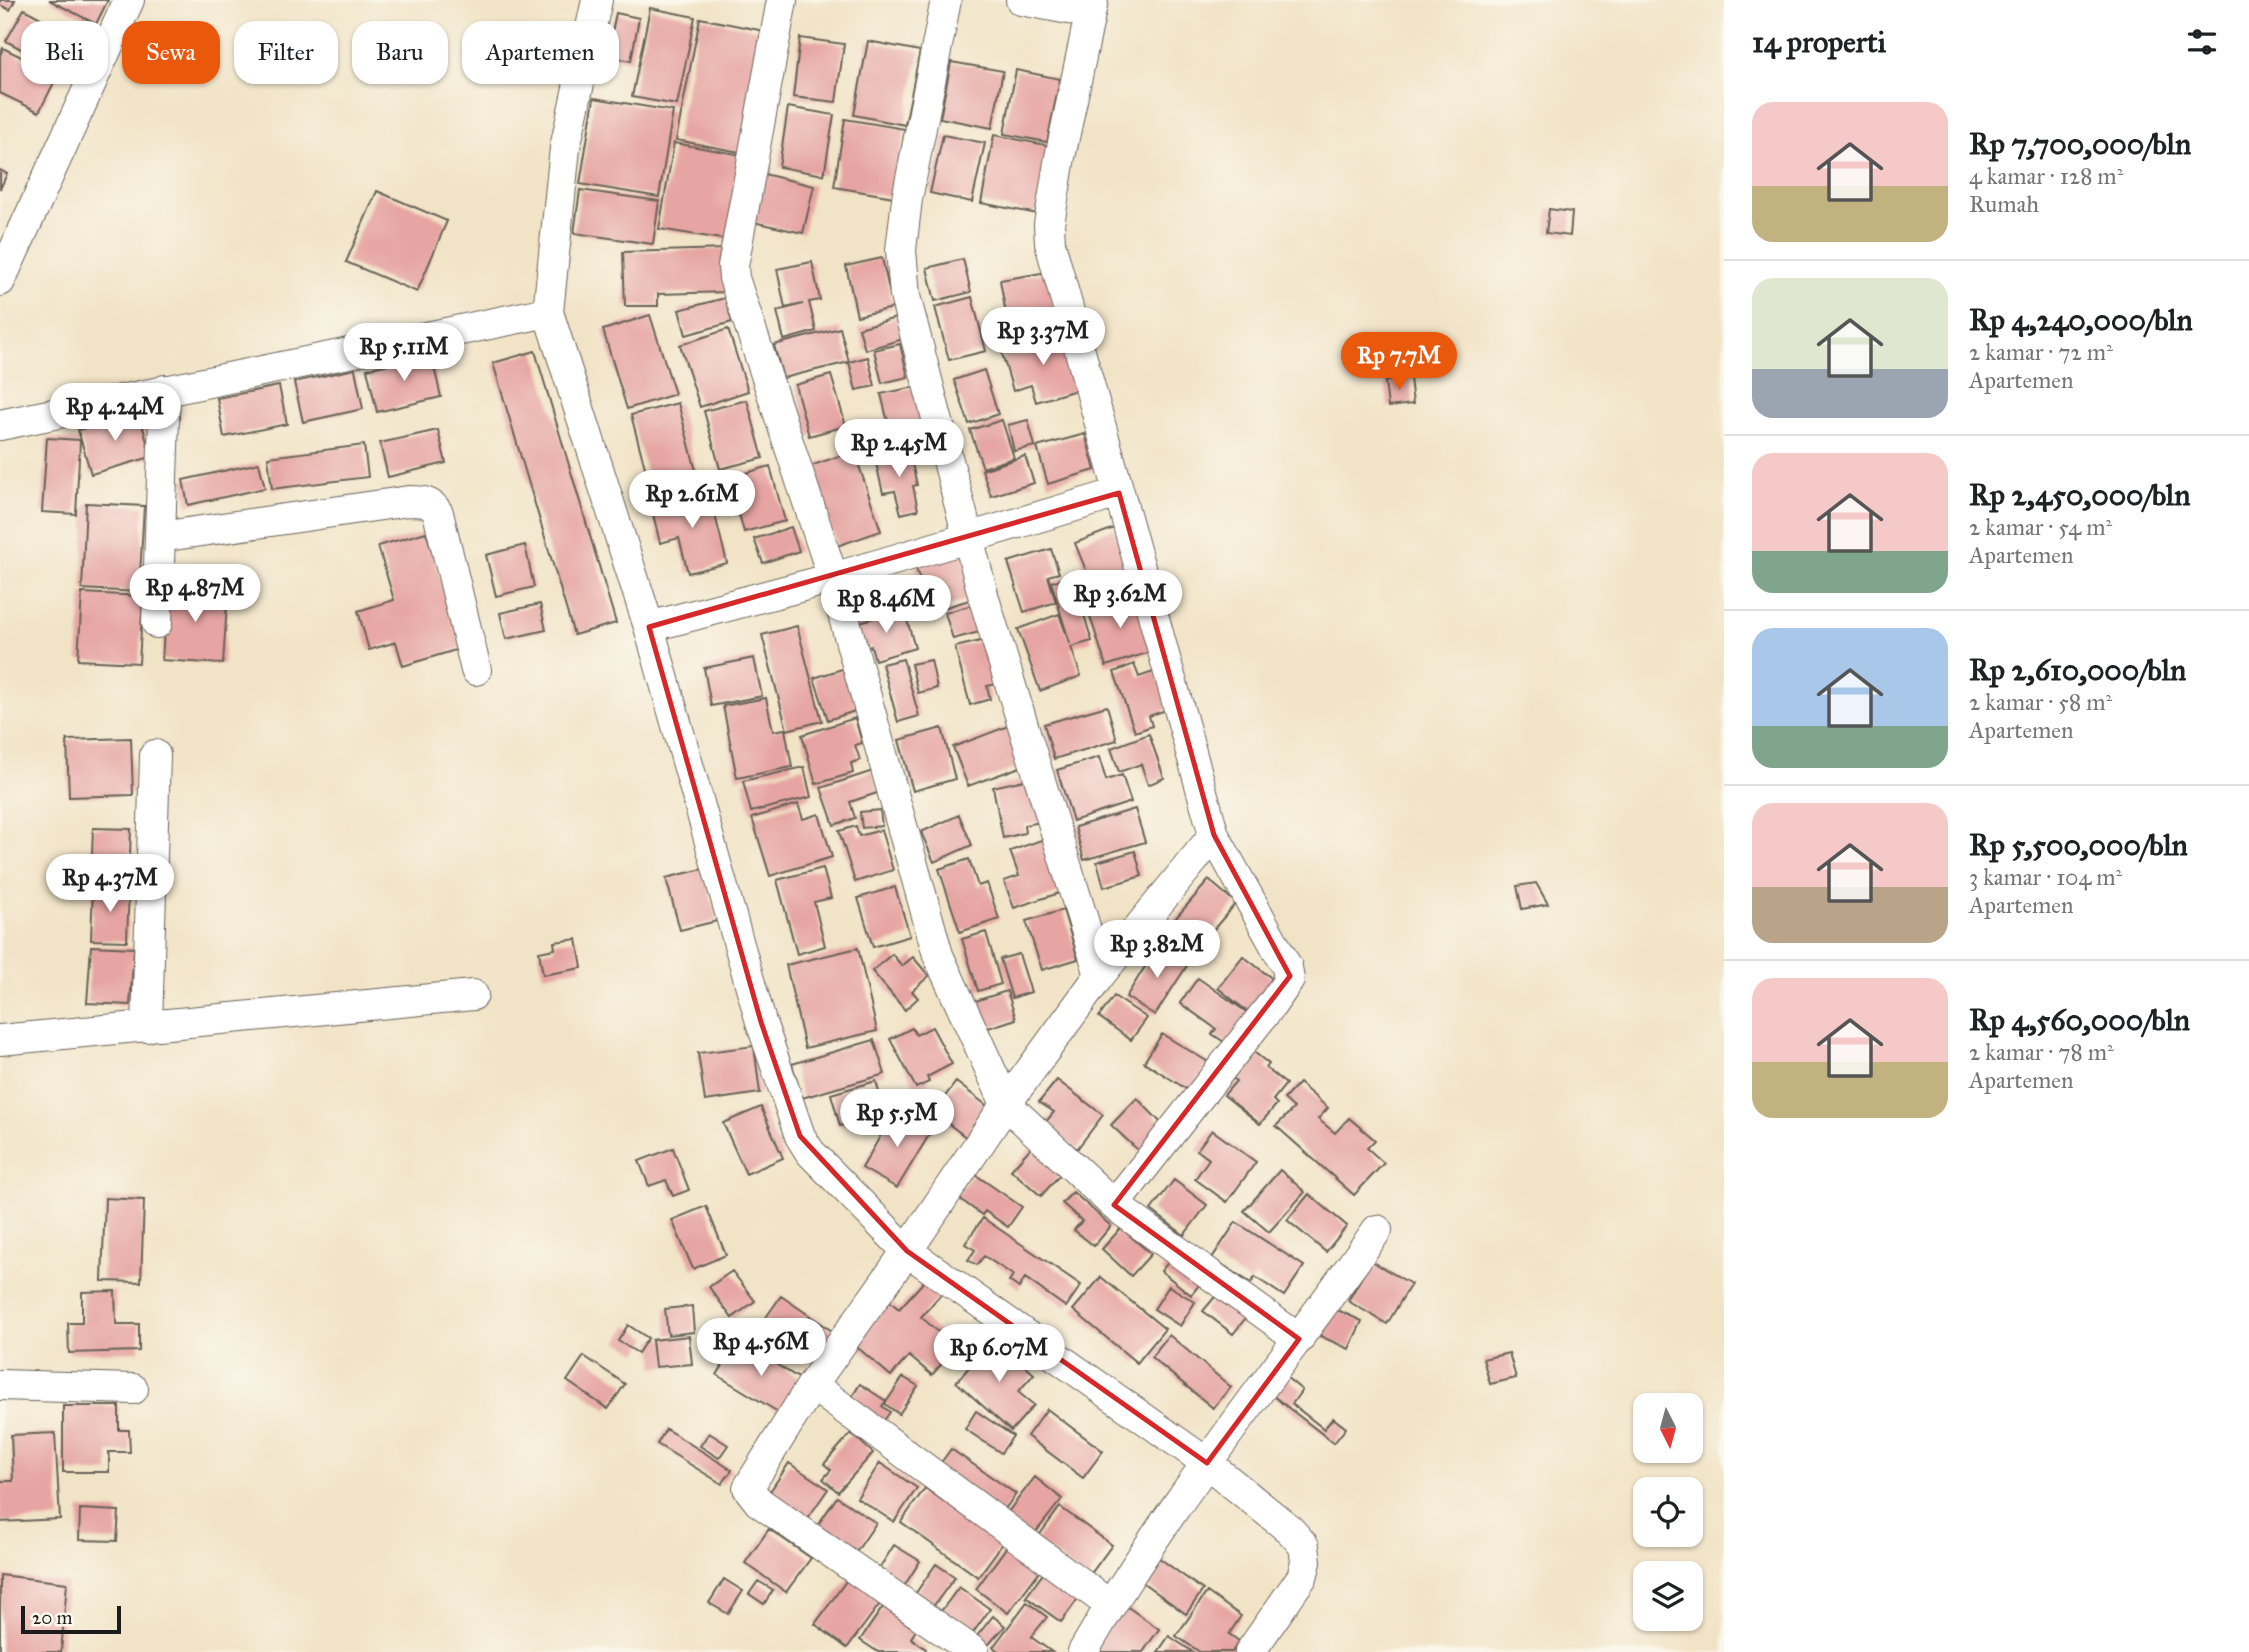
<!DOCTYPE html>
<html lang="id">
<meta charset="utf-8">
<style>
body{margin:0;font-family:"IM FELL Great Primer",serif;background:#f6f6f6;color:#202124;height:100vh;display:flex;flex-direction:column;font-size:26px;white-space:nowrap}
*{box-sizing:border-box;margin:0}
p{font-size:23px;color:#757577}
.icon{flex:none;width:38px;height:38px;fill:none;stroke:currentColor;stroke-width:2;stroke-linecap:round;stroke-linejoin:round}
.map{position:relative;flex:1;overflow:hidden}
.sheet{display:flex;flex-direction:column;background:#fff;width:525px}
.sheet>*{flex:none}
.hud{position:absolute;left:21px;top:21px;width:665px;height:63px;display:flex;gap:14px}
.needle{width:46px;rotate:174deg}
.controls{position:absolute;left:1633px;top:1393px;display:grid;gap:14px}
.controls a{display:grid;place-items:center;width:70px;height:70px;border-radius:14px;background:#fff;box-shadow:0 2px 5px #0004;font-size:35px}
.scale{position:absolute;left:21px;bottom:18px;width:100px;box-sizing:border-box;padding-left:7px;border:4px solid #1c1c1c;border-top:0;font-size:19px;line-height:24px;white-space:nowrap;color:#1c1c1c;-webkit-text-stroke:5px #fbf7ec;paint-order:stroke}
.price{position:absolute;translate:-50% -60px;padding:0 16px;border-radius:24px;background:#fff;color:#222;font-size:23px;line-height:46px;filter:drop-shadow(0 2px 4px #0008)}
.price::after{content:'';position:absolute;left:50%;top:42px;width:21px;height:16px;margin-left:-10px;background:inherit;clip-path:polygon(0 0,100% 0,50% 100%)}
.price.selected{background:#ea580c;color:#fff}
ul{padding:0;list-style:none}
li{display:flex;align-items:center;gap:21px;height:175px;padding:0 28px}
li+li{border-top:2px solid #e0e0e0}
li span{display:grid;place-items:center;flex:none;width:196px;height:140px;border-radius:21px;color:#555}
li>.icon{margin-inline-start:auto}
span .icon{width:84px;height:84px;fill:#fffc;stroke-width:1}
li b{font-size:30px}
h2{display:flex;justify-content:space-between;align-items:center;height:84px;padding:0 28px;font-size:30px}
.pill{padding:0 24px;border-radius:21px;background:#fff;box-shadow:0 2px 5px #0004;font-size:24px;line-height:63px}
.pill.selected{background:#ea580c;color:#fff}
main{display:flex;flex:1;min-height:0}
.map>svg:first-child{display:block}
.building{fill:#e6a4a2}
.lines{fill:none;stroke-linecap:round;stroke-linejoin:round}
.minor-casing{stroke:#676258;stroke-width:32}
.minor{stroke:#fff;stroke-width:30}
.marked{fill:none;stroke:#d62828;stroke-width:5;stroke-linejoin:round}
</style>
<main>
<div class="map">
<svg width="1724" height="1652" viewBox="0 0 1724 1652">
<rect width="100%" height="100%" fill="#fbf7ec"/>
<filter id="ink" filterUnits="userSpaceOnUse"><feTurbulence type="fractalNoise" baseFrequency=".0143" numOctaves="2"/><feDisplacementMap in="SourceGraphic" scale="14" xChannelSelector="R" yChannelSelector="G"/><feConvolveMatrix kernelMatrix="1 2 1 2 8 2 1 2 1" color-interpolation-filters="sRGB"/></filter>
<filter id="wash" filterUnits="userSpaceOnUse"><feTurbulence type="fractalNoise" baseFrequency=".00686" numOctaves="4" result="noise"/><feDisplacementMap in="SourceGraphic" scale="28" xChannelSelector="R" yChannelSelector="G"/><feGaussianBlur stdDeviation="1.57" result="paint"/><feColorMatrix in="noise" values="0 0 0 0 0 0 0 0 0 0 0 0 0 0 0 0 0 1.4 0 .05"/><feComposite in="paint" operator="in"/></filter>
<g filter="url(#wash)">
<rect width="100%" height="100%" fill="#f1e3c6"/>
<g id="blocks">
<path class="building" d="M0,0h15l-5,10 -10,-5z
M49,0h59l-12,24z
M650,8l45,9 -18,88 -45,-8z
M24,9l48,26 -17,32 -49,-26z
M616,13l23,5 -8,43 -24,-5z
M700,18l69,14 -24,121 -69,-13z
M800,38l44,6 -8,58 -43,-5z
M868,41l52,10 -15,74 -51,-10z
M3,48l55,27 -19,37 -39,-19v-38z
M951,62l52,9 -11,57 -52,-10z
M1016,70l44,9 -13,63 -43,-8z
M594,98l79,13 -14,86 -79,-13z
M788,107l46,8 -10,60 -45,-8z
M845,119l60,10 -11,68 -60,-10z
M943,135l42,8 -13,59 -42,-9z
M994,135l57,11 -13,68 -57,-11z
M674,143l68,12 -14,85 -69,-11z
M0,170l7,4 -7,15z
M764,174l50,12 -11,47 -50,-11z
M580,190l79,11 -6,43 -79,-11z
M377,191l70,30 -30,71 -71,-30z
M1549,209l23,3 -2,24 -24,-3z
M727,249l1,43 -70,2v12h-33l-2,-54z
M882,258l11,50 -36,8 -11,-50z
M963,259l8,33 -36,9 -8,-33z
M812,262l8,38 -11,2 7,29 -32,9 -7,-29 26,-7 -18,4 -8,-39z
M1048,272l10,57 -48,8 -10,-57z
M972,297l14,54 -37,9 -14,-53z
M725,298l7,24 -46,13 -7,-25z
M650,315l25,79 -48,15 -24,-79z
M896,318l7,21 -38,11 -6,-22z
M840,328l9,34 -66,16 -9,-33z
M728,329l20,62 -48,16 -20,-62z
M1066,331l17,57 -47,14 -5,-17 -18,6 -12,-41z
M900,344l8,33 -26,6 -8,-33z
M535,351l81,272 -42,12 -81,-272z
M431,354l10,43 -64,15 -10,-43z
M868,357l7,29 -19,4 -7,-28z
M355,369l8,40 -60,13 -9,-40z
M984,370l14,44 -29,10 -15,-44z
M831,375l15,51 -37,10 -14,-51z
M1410,378l3,26 -25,3 -3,-26z
M279,386l8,38 -63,13 -7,-39z
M915,387l12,52 -33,8 -13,-53z
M747,400l16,58 -43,11 -16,-58z
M678,403l20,75 -47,12 -20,-75z
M139,413l12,44 -60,17 -13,-44z
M1002,420l12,38 -31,10 -13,-38z
M1028,420l7,26 -21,5 -6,-26z
M438,430l8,33 -58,14 -8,-34z
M1085,434l10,36 -47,14 -11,-37z
M47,438l33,2 -4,74 -34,-2z
M364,445l4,32 -96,12 -4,-32z
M854,451l27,80 -44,15 -27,-80z
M909,451l8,34 -4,1 5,24 -17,4 -6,-23 -12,2 -8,-34z
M1025,456l9,27 -43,13 -9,-26z
M259,463l6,25 -77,17 -5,-25z
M770,466l15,55 -41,11 -15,-54z
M709,491l18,72 -39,10 -9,-35 -19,5 -9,-37z
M86,503l58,3 -5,86 -57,-3z
M791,527l8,24 -36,12 -9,-24z
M1114,528l20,51 -39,14 -20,-50z
M426,532l36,116 -59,18 -7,-24 -27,8 -11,-39 36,-11 -16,-54z
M525,545l9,42 -38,9 -10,-41z
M963,546l16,51 -49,15 -16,-50z
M1051,549l8,24 -11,3 8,26 -32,10 -16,-50z
M1072,576l20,65 -21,6 10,29 -41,15 -22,-62 41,-15 11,30 -19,-62z
M167,585l61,4 -5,75 -61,-4z
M82,593l61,3 -4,67 -61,-3z
M1135,595l18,56 -47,15 -18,-56z
M540,604l6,26 -40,9 -6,-26z
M975,604l8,27 -30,8 -8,-26z
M904,609l11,39 -40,12 -4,-14 -10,3 -8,-25z
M797,626l25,95 -35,9 -25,-95z
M985,640l12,44 -10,2 3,13 -20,6 -15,-58z
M754,658l8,38 -51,10 -7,-38z
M903,659l16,57 -21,6 -16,-58z
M931,660l6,28 -19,5 -7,-29z
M1134,664l5,13 17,-6 13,38 -20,7 3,10 -17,6 -21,-60z
M845,668l13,42 -30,10 -14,-42z
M766,698l7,33 12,-2 7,38 -55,11 -14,-72z
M1107,706l10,34 -63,19 -10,-35z
M855,718l7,25 -7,2 5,15 -9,3 2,10 -37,11 -14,-49z
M1016,723l15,40 -63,23 -15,-39z
M942,728l13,51 -42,12 -14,-51z
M1149,734l15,44 -16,7 -7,-21 -22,8 -8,-24z
M131,738l2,57 -64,2 -2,-57z
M1099,757l7,23 16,-5 9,27 -58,19 -16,-51z
M804,767l7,30 -60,15 -8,-31z
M873,771l7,21 -30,10 5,16 -21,7 -13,-37z
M1033,778l9,44 -18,3 1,8 -22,5 -10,-51z
M798,804l5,15 16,-5 13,43 -62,19 -18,-58z
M1135,809l10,33 -61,18 -9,-33z
M880,810l2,16 -20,2 -2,-16z
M959,815l13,30 -38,17 -13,-30z
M856,826l3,10 22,-6 12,40 -38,12 -16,-51z
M93,828l38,1 -2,52 -38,-1z
M1047,838l18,53 -51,17 -10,-27 15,-5 -9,-25z
M1135,851l7,25 -38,11 -7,-25z
M969,859l9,27 9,-3 12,36 -39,13 -21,-63z
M823,868l8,30 -17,4 11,44 -28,8 -20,-74z
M703,869l14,52 -37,9 -14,-52z
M1209,880l27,23 -40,47 -28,-23z
M1536,883l12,21 -26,5 -5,-23z
M93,886l36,1 -2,54 -36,-1z
M895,887l15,49 -37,11 -15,-49z
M1063,910l15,49 -36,11 -16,-49z
M986,932l15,52 -23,7 -16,-52z
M577,939l5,29 -39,7 -4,-23 16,-3 -1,-7z
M91,946l43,2 -4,57 -43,-2z
M1158,946l30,18 -33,51 -29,-18z
M858,948l19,83 -72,17 -19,-83z
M892,954l10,12 11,-9 16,19 -17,15 6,7 -13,12 -33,-39z
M1019,954l12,38 -19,6 -12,-39z
M1243,956l31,24 -26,32 -30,-24z
M1198,978l57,40 -22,30 -21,-14 4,-5 -36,-26z
M1007,991l9,28 -37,12 -10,-28z
M1114,996l33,22 -16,22 -32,-23z
M932,1027l20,37 -25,13 2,5 -13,6 -26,-49 22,-11 4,7z
M1162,1034l48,29 -19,29 -47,-30z
M874,1040l11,34 -83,24 -10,-34z
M754,1046l6,47 -55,8 -7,-48z
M1250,1049l19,15 -3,4 20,16 -13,16 4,4 -17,20 -36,-29 12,-14 -7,-6z
M1057,1080l46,35 -26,34 -33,-25 10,-12 -15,-10z
M876,1081l9,33 -45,12 -9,-32z
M956,1082l38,29 -23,30 -38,-29z
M1299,1083l29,25 -10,11 17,14 14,-15 26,22 -8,8 17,15 -30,32 -78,-69 18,-18 -10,-9z
M1137,1098l29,30 -25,25 -30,-28z
M761,1107l22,51 -37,16 -23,-51z
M896,1109l36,21 -35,58 -35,-20z
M1212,1130l44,32 -29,40 -32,-23 14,-20 -12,-9z
M1034,1144l30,26 -23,26 -30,-26z
M673,1148l16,42 -16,6 -7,-16 -17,6 -10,-25z
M1280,1170l25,22 -36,40 -25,-21z
M973,1173l49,34 -14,20 -23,-16 -3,4 -26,-19z
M1174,1180l33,25 -23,30 -33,-25z
M1073,1192l38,34 -17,20 -20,-16 8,-9 -20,-18z
M1309,1194l38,32 -21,26 -39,-32z
M105,1198l39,2 -3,82 -39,-1z
M706,1206l20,49 -33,14 -21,-49z
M983,1218l98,67 -15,22 -41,-29 -6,10 -10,-7 4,-6 -29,-19 -7,9 -9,-5 7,-10 -10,-6z
M1236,1222l68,44 -20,30 -29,-19 -4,6 -39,-25z
M1121,1228l30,26 -20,22 -29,-27z
M1175,1254l30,24 -14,17 -30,-24z
M1371,1261l40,23 -24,40 -39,-23z
M732,1271l23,30 -23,17 -23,-31z
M928,1277l16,14 -23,26 35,30 -24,28 -23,-19 -18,20 -40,-34 37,-42 11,9z
M1101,1277l64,52 -28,34 -64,-53z
M1169,1286l26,16 -15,24 -26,-17z
M115,1291l1,33h23v27l-70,2 -1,-30h14v-31z
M1219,1292l29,23 -15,19 -30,-23z
M781,1296l54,37 -18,25 -14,-9 -8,12 -40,-28z
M692,1306l2,26 -26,3 -3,-26z
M1333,1308l29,13 -13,28 -29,-13z
M628,1325l20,13 -10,15 -20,-12z
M1169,1335l62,52 -18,21 -62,-51z
M689,1336l3,28 -37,3 -3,-27z
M994,1339l40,35 -16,18 16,13 -23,26 -55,-49z
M738,1341l67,41 -22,33 -66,-40z
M1509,1353l7,25 -26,6 -7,-25z
M584,1356l41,28 -17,25 -41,-28z
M903,1377l15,9 -19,28 -14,-10z
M1286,1377l16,13 -10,14 32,25 9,-11 13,10 -12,15 -62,-48z
M860,1384l26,17 -4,5 8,6 -10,14 -33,-21z
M63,1406h56v24h10l1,22h-21v20h-46z
M1047,1409l56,42 -20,27 -56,-42z
M976,1411l37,25 -12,17 -36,-24z
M666,1429l66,41 -10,14 -65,-40z
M55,1433l5,86 -60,3v-41h13l-2,-46z
M709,1433l19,12 -9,13 -19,-12z
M851,1433l22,20 -35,39 -15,-13 8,-9 -7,-6z
M951,1449l65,45 -14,19 -65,-45z
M789,1463l39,26 -20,29 -39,-25z
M880,1463l37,25 -23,34 -37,-24z
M1035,1477l27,22 -31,39 -27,-21z
M925,1488l78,55 -25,34 -77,-55z
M837,1497l39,26 -24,35 -39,-26z
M1060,1507l52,38 -25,34 -52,-38z
M80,1509l39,2 -2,30 -38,-1z
M769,1529l42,29 -25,34 -41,-29z
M1009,1544l33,24 -34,45 -32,-24z
M894,1545l26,16 -17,27 -26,-16z
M1155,1555l48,35 -17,24 -48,-35z
M936,1564l19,13 -26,35 -18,-12z
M1045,1571l35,25 -19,26 -35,-25z
M0,1575l67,8 -6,69h-61z
M849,1577l33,24 -35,47 -32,-24z
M724,1579l19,12 -15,23 -19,-11z
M758,1581l15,9 -9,14 -15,-10z
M959,1587l31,22 -20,28 -31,-23z
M1207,1592l34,24 -12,18 10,7 -7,11h-32l-24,-16z
M1027,1602l20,15 -16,20 21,15h-52l-7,-5z
M1122,1603l37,26 -16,23h-48z
M883,1607l33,23 -5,8 15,11 -2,3h-46l-18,-12z
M993,1616l12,10 -17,19 -11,-9z
M1169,1636l24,16h-35z"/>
</g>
</g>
<g filter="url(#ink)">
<use href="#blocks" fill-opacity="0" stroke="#676258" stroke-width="2"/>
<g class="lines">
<g class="minor-casing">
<path id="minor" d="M597,0l-32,148 -17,164 101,315 112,395 39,114 10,16 97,99 300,212 83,67 14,16 2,16 -4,15 -52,75
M782,0l-49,266 1,12 99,300 105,377 68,149 108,101 185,134
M946,0l-39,199 -6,51 4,46 80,306 115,373
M1021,0l69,13
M0,281l129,-281
M0,425l548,-113
M160,537l249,-36c13,0 22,0 29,12l38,157
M157,623l8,-233
M649,627l184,-49 286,-85
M147,1027l8,-272
M0,1040l473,-45
M1114,1205l159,-202 16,-23 -2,-13 -73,-132
M0,1385l133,4
M812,1385l298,220
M974,1652l-215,-150 -11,-14 64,-103 95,-134 99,-147 94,-129 114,-140 -164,-592 -1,-19 11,-67 33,-157
M1083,1652c85,-148 195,-282 294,-422"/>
</g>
<use href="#minor" class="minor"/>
</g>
</g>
<path class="marked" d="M1119,493l95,342 76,141 -176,229 185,134 -92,124 -300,-212 -107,-115 -39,-114 -112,-395z"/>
</svg>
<div class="controls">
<a><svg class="needle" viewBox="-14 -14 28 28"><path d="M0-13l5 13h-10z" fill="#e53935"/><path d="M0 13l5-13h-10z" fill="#757577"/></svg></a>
<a><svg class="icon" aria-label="locate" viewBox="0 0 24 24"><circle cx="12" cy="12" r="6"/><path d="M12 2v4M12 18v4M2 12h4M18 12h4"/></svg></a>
<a><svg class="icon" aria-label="layers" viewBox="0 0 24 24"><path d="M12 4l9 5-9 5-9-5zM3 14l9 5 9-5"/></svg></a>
</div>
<div class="scale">20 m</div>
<b class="price" style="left:1043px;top:367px">Rp 3.37M</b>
<b class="price" style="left:404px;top:383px">Rp 5.11M</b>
<b class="price selected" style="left:1399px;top:392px">Rp 7.7M</b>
<b class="price" style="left:115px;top:443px">Rp 4.24M</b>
<b class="price" style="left:899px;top:479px">Rp 2.45M</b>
<b class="price" style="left:692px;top:530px">Rp 2.61M</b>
<b class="price" style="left:195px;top:624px">Rp 4.87M</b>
<b class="price" style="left:1120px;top:630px">Rp 3.62M</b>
<b class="price" style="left:886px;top:635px">Rp 8.46M</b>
<b class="price" style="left:110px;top:914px">Rp 4.37M</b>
<b class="price" style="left:1157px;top:980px">Rp 3.82M</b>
<b class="price" style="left:897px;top:1149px">Rp 5.5M</b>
<b class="price" style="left:761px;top:1378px">Rp 4.56M</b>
<b class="price" style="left:999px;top:1384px">Rp 6.07M</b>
<div class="hud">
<a class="pill">Beli</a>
<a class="pill selected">Sewa</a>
<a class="pill">Filter</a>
<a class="pill">Baru</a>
<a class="pill">Apartemen</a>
</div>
</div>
<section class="sheet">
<h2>14 properti<svg class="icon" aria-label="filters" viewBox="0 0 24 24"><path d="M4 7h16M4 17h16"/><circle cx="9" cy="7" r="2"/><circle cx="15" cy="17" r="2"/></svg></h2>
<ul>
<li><span style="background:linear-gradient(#f6c9c9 60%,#c2b280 0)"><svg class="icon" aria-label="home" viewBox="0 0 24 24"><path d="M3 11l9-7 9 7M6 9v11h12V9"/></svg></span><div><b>Rp 7,700,000/bln</b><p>4 kamar · 128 m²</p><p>Rumah</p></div></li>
<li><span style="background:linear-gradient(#dfe7d0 65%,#9aa5b1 0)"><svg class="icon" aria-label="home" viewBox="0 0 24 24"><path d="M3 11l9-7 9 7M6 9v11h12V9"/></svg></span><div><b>Rp 4,240,000/bln</b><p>2 kamar · 72 m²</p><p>Apartemen</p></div></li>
<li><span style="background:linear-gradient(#f6c9c9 70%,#7fa58c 0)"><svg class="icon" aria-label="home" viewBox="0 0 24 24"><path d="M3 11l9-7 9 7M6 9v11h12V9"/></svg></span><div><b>Rp 2,450,000/bln</b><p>2 kamar · 54 m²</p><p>Apartemen</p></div></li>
<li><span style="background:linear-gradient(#a9c7e8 70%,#7fa58c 0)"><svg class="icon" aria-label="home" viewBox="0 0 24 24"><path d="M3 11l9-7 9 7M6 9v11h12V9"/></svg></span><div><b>Rp 2,610,000/bln</b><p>2 kamar · 58 m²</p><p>Apartemen</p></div></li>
<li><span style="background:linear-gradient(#f6c9c9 60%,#b9a48a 0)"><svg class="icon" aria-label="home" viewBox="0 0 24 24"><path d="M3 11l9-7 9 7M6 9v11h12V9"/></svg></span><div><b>Rp 5,500,000/bln</b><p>3 kamar · 104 m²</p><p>Apartemen</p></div></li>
<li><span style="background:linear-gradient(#f6c9c9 60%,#c2b280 0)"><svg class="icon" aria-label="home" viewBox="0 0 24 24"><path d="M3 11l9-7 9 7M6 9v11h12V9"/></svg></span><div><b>Rp 4,560,000/bln</b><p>2 kamar · 78 m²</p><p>Apartemen</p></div></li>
</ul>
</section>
</main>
